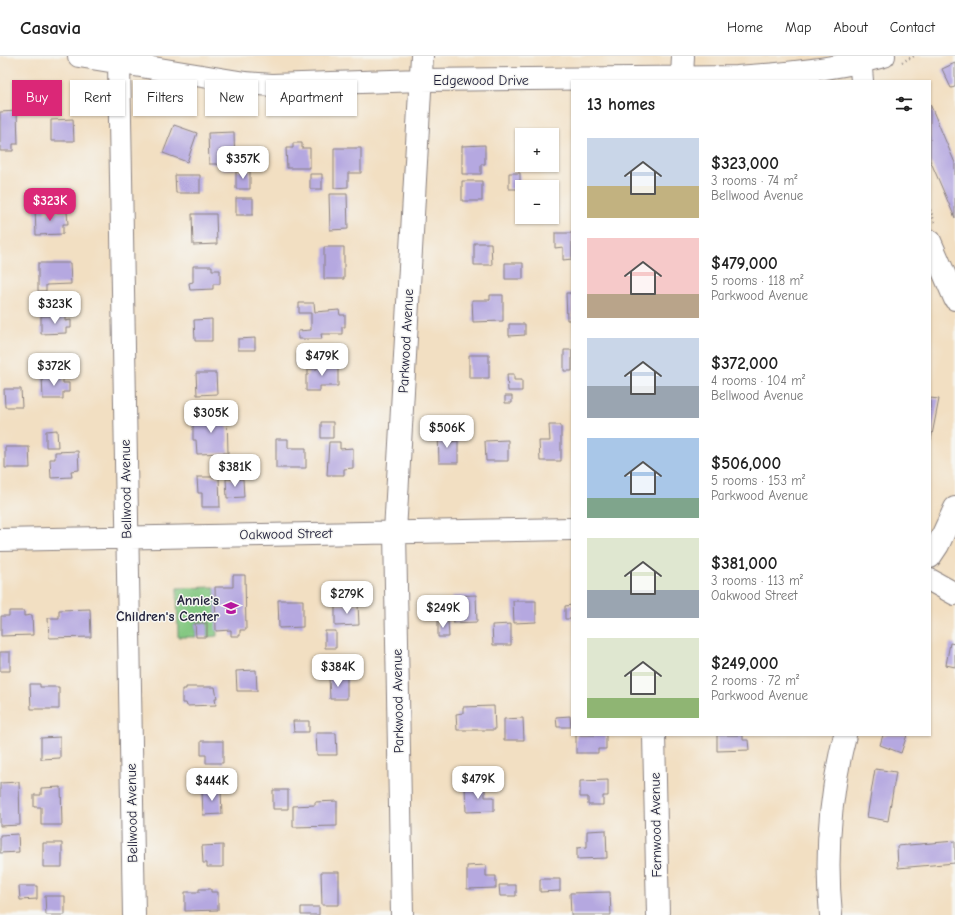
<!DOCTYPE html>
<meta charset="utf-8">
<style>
body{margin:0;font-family:"Comic Neue",sans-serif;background:#f2f2f2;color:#222;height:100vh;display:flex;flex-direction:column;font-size:15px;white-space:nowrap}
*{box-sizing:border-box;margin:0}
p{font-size:13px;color:#767676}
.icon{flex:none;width:22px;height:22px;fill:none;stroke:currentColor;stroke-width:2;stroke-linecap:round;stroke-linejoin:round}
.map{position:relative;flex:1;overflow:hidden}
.drawer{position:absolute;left:571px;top:24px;width:360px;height:656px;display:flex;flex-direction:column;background:#fff;border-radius:0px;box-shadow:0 1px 3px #0004}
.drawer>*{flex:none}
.guide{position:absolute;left:12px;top:24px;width:380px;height:36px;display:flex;gap:8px}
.tools{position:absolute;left:515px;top:72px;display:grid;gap:8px}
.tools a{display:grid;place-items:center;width:44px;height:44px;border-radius:0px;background:#fff;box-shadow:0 1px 3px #0004;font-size:20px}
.price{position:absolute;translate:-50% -34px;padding:0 9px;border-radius:8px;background:#fff;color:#222;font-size:13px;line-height:26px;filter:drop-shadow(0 1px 2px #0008)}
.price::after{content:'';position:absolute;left:50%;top:24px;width:12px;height:9px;margin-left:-6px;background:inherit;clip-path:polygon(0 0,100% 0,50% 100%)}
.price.on{background:#db2777;color:#fff}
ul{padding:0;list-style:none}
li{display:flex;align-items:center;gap:12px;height:100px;padding:0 16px}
li span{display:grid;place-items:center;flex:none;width:112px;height:80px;border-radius:0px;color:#555}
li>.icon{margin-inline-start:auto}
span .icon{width:48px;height:48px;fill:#fffc;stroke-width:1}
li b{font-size:17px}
h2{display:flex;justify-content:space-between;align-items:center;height:48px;padding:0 16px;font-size:17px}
.tag{padding:0 14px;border-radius:0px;background:#fff;box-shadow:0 1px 3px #0004;font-size:14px;line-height:36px}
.tag.on{background:#db2777;color:#fff}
header{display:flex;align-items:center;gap:24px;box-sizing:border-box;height:56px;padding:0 20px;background:#fff;border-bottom:1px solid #e0e0e0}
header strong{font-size:19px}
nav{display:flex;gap:22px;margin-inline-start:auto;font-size:14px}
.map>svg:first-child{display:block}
.green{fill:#84c882;stroke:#53755e}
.building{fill:#b5a8e0}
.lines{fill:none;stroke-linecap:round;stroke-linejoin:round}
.minor-casing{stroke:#8a807e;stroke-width:24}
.path{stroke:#8a807e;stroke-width:2.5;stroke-dasharray:1 3;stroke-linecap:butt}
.minor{stroke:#fff;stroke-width:22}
.labels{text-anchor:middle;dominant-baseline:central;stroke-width:3;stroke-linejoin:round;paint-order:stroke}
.street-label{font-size:14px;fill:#22223b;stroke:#f6f6f2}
.poi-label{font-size:14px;font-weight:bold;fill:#22223b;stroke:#f6f6f2;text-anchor:end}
</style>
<header>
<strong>Casavia</strong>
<nav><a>Home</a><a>Map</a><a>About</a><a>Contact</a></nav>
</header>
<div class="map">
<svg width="955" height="859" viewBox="0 0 955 859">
<rect width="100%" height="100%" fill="#f6f6f2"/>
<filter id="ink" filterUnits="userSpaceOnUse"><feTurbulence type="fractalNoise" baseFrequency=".025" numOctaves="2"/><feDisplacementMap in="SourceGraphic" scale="8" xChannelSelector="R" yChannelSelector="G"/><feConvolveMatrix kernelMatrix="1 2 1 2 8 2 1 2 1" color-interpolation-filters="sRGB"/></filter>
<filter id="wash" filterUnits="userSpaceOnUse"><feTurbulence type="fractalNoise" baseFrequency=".012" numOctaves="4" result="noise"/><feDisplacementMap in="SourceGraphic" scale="16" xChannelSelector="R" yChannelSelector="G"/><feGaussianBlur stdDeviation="0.9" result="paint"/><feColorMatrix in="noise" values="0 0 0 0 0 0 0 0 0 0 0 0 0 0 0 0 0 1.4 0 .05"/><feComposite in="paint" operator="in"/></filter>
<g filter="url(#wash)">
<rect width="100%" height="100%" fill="#f2dfc2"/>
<path class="green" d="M215,531l2,49 -10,1v-14h-12l1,14h-18l-1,-49z"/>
<g id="blocks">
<path class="building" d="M955,7v24l-4,1 -9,-19z
M930,48l25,59v55l-25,-58z
M17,55l1,33h-5v7h-13v-39z
M73,63l1,22h-23v-21z
M174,69l23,8 -10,29 -24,-9z
M234,76l1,37h-14v-5h-12l-1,-31z
M293,87h9v5h8v20h-23l-1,-20h7z
M519,88h3v19h-3z
M485,89v19h-4v10h-19v-28z
M334,92h27v25h-13v14l-14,1z
M236,115h14v18h-14z
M509,117h11v16h-11z
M310,118h12v15h-12z
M175,119h25v18h-24z
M462,125h20v20h-20z
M329,138h18l1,35 -18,1z
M236,142h17v17h-17z
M35,151h10v6l22,-1 1,12h-5v10l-27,1z
M192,158h24l1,30 -24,1z
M555,177h17v26l-9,1v-13l-8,1z
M474,187h17l1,22h-18z
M324,191h20v32h-20z
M38,207h32l1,21 -25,1v6h-8z
M505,207h18v16h-18z
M193,210h19v4h8v14h-7v5l-23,1 -1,-7 4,-1z
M566,237h6v27h-5z
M490,239h13v26l-30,1 -1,-22h18z
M299,247h15l1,9 24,-2 1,5h5v12h-3v7h-21l1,5h-24v-8l13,-1v-17h-12z
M65,259v6l6,-1v8h-5v5l-25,1v-18z
M212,263v22h-17l-1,-21z
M509,268h16v11l-16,1z
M255,282v12h-17v-11z
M564,294h8v21h-8z
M297,298h16v10l-16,1z
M469,299h20v23h-20z
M338,307v23h-18v5h-14v-16h2v-6h9v-5z
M196,317h20l1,21 -20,1z
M507,318h7v6h8v11h-14z
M42,319h21v8h6v9h-6v7h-20z
M4,333h17l1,18h-17z
M505,340h7v7h-7z
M930,342l9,1 -8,41h-1z
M227,359l1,38 -31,1 -1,-14h-3v-24z
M321,366h12v16h-12z
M549,369h12v36h-21l-1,-20h11z
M57,374l1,17h-12v-16z
M438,376h11v10l9,-1v22h-19z
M276,383h12v9h18v20h-30z
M508,384v21h-22l-1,-20z
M329,386h11v7l13,-1v20l-9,1v6h-17z
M5,391h24l1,21h-25z
M78,395l1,19 -8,1 1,6 -21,1 -1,-19h5v-7z
M197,421h22l1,30h-18v-14h-4z
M226,423h17l1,18 -17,1z
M233,519h12l1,55h-6v6h-9v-6l-15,1 -1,-44h18z
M476,539l1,27 -24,1 -1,-27z
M278,544h25v27l-24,1z
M513,545h23v21l-22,1z
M358,548l1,21 -24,1v-21z
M572,549v14h-7v-13z
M90,553l1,28 -42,1 -1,-20h11v-8z
M9,555h15v5l8,-1 1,20 -32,1v-20h8z
M438,565h10l1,16h-11z
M195,567h12v14h-11z
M511,568v21h-18l-1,-20z
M325,575h11v17h-11z
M950,587l5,1v23l-9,-2z
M0,596h10v19h-10z
M256,614l1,21h-20l-1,-20z
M347,620v23h-17l-1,-22z
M30,628h10v3h19v22h-28z
M186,631h29l2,11h-2l1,7 -29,1 -1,-3h-4v-14h4z
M494,650l1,24h-38l-1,-16 7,-1v-6z
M570,660l1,11h-14l-1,-10z
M523,662l1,22h-20v-21z
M293,665h16v11h-15z
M316,677h20l1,22h-20z
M576,679h30v14h-8v4h-22z
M717,679h26v5h5l1,10 -32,1z
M883,679h24l-6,18 -21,-8z
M60,681v21l-19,1v-21z
M201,685h22v22h-17v-8h-5z
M875,713l21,3 -8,49 -21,-4z
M608,724v16h-5v9h-15v-8h-8v-16z
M19,726l1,43 -20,1v-43z
M485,729v12h9v14l-28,1 -1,-26z
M61,731l1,38h-21v-18h-7v-12h7v-7z
M202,734h19l1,24 -19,1z
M273,734h15v19h-15z
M337,745v25l-44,1v-21l22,-1v-3z
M606,774l1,28 -30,1v-11l10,-1v-16z
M18,778l1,18 -19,1v-18z
M955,785v22l-57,5 -1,-22z
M43,787h19v24h-19z
M223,789v22h-16v-4h-4l-1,-17z
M486,809v11h10v12l-29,1v-23z
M321,816h18v33h-17z
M540,823h20v12l-20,1z
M499,829h17v11h-16z
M19,830h18v13l-17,1z
M199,833h12v3h7v18l-33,1v-19h14z
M610,836l1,23h-40l-1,-22z
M45,840h20v19h-19z
M301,851h18v8h-18z"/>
</g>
</g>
<g filter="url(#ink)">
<use href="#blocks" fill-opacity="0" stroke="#8a807e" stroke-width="1"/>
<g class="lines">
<g class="minor-casing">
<path id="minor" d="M79,0l166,27 27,2 149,-5 316,-3c49,-3 100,-8 147,-21
M860,0l2,25
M119,7l15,852
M682,21l1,-21
M930,185l25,58
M0,484l572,-11
M930,501l8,-12 17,-37
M930,524l25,14
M654,679l4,180
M402,859l-7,-383 27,-476
M831,859c-6,-61 -1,-121 14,-180"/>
</g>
<path class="path" d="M902,6l12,-6
M930,154l5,13"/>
<use href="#minor" class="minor"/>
</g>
</g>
<defs>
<g id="school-bare" transform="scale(1.2)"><path d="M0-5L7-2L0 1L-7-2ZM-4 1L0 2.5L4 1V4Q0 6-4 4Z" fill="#b5179e" stroke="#f6f6f2" stroke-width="2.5" paint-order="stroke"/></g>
</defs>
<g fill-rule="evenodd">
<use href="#school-bare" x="231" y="552"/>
</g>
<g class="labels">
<g class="street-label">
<text x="481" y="24">Edgewood Drive</text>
<text transform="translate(406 285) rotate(-87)">Parkwood Avenue</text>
<text transform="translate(126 433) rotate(-91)">Bellwood Avenue</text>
<text transform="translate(286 478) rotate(-1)">Oakwood Street</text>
<text transform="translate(398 645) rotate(-91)">Parkwood Avenue</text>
<text transform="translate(132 757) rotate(-91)">Bellwood Avenue</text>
<text transform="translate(656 769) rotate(-91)">Fernwood Avenue</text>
</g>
<g class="poi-label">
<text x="219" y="544">Annie's<tspan x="219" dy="16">Children's Center</tspan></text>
</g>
</g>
</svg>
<div class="tools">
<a>+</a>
<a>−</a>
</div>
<b class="price" style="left:243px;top:124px">$357K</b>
<b class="price on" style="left:50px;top:166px">$323K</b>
<b class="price" style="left:55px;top:269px">$323K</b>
<b class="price" style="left:322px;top:321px">$479K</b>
<b class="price" style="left:54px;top:331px">$372K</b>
<b class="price" style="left:211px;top:378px">$305K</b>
<b class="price" style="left:447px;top:393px">$506K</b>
<b class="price" style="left:235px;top:432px">$381K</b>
<b class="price" style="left:347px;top:559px">$279K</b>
<b class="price" style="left:443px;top:573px">$249K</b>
<b class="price" style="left:338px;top:632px">$384K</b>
<b class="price" style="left:478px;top:744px">$479K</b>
<b class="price" style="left:212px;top:746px">$444K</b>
<div class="guide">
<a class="tag on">Buy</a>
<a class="tag">Rent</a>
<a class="tag">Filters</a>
<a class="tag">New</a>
<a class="tag">Apartment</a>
</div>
<section class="drawer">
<h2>13 homes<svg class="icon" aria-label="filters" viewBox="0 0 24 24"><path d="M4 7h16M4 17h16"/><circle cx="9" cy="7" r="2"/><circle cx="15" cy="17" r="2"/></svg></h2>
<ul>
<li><span style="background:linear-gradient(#c9d6e8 60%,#c2b280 0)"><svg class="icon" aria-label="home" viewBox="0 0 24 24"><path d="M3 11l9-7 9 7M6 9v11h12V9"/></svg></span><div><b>$323,000</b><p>3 rooms · 74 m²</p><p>Bellwood Avenue</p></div></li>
<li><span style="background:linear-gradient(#f6c9c9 70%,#b9a48a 0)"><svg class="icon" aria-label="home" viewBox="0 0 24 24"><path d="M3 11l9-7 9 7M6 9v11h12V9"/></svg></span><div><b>$479,000</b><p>5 rooms · 118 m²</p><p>Parkwood Avenue</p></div></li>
<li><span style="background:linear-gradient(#c9d6e8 60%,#9aa5b1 0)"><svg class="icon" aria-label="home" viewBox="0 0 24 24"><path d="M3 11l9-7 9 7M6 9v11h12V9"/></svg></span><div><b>$372,000</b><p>4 rooms · 104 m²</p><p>Bellwood Avenue</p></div></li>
<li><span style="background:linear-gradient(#a9c7e8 75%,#7fa58c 0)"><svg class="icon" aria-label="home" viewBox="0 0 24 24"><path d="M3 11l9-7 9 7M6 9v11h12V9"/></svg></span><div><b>$506,000</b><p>5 rooms · 153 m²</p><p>Parkwood Avenue</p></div></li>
<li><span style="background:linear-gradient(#dfe7d0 65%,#9aa5b1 0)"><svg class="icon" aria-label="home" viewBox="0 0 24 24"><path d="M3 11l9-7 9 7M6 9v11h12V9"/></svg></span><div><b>$381,000</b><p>3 rooms · 113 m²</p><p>Oakwood Street</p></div></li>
<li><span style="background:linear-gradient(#dfe7d0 75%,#8fb573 0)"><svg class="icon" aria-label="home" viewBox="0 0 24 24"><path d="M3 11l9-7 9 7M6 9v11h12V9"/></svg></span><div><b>$249,000</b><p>2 rooms · 72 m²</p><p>Parkwood Avenue</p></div></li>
</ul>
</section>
</div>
